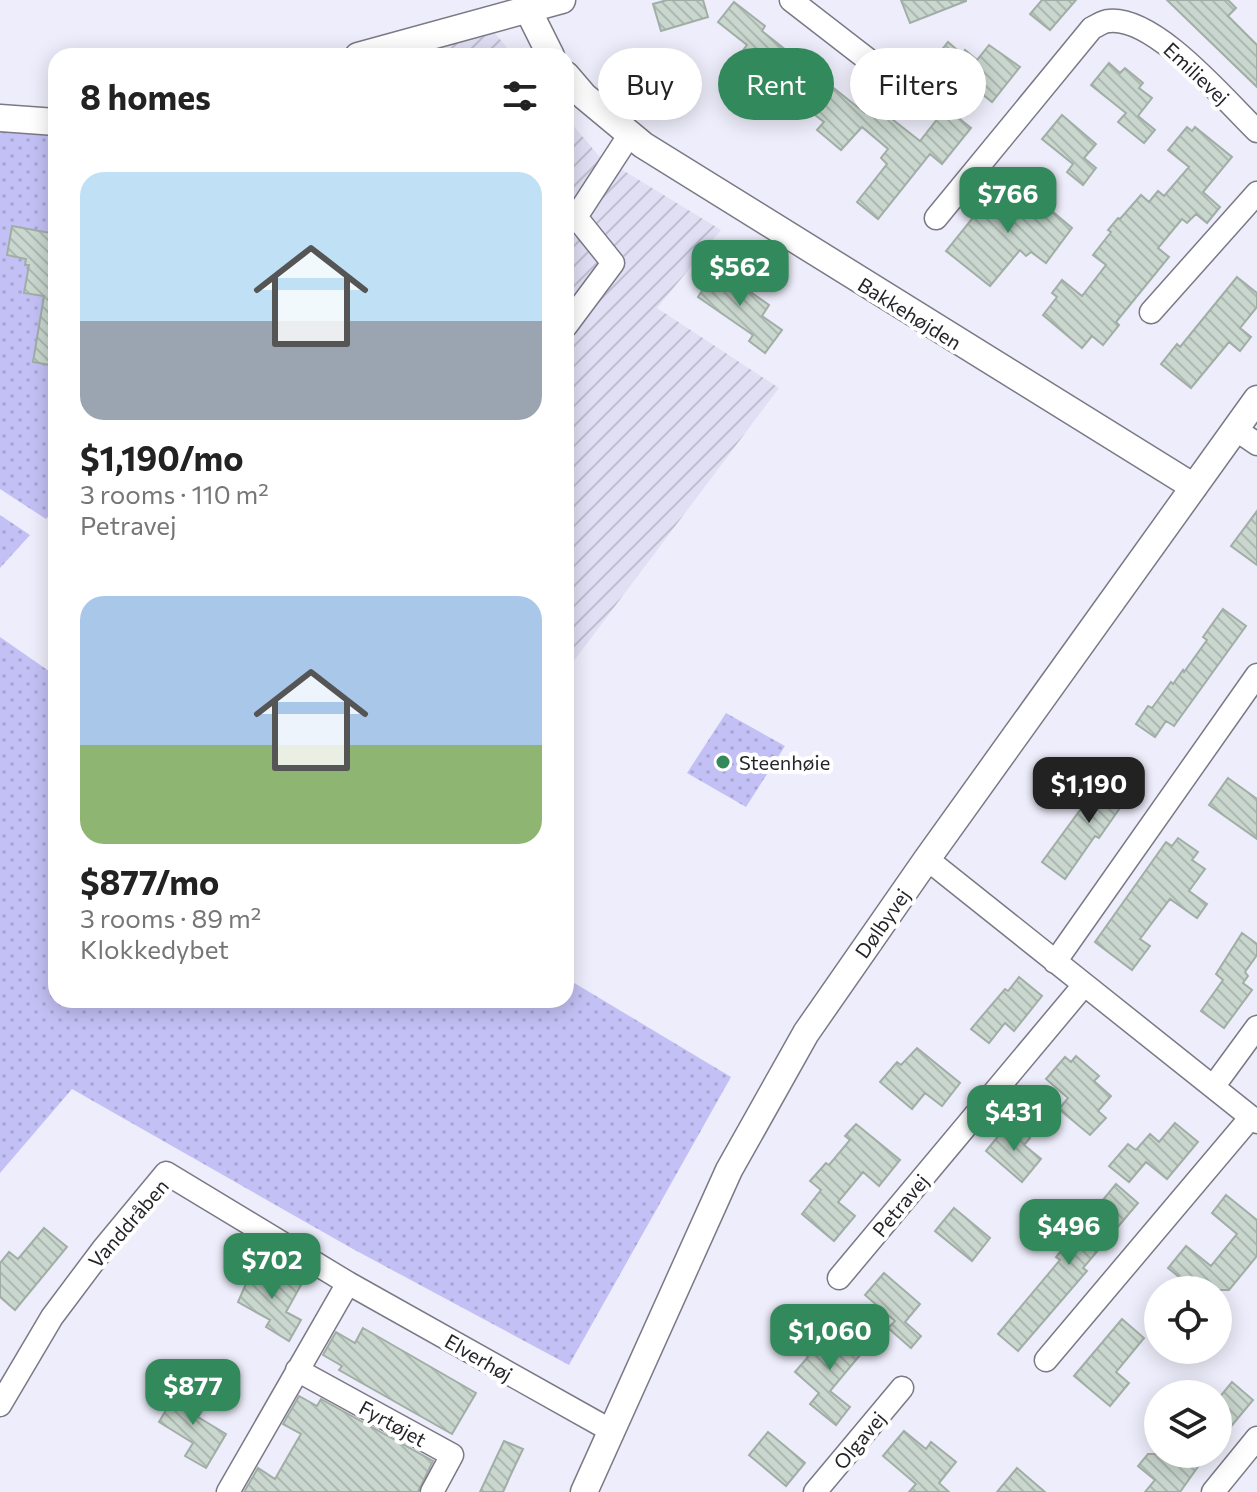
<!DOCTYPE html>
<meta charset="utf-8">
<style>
body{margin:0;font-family:Commissioner,sans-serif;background:#f6f6f6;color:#222;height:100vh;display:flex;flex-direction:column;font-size:30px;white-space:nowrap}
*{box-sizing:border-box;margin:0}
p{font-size:26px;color:#767676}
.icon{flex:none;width:44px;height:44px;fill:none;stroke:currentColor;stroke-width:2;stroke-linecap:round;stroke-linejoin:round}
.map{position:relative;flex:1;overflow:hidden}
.details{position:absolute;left:48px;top:48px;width:526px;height:960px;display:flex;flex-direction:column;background:#fff;border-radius:24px;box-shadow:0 4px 20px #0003}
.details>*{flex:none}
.guide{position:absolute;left:598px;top:48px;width:538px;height:72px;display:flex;gap:16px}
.fabs{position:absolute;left:1144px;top:1276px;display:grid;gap:16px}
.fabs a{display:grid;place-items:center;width:88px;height:88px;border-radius:50%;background:#fff;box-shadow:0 4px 20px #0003;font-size:40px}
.price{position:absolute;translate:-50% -68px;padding:0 18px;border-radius:16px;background:#32895c;color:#fff;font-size:26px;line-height:52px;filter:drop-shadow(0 2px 4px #0008)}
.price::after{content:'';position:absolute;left:50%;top:48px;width:24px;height:18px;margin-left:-12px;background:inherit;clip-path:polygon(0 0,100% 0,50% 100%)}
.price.selected{background:#222;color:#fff}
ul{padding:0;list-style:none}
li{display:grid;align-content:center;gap:16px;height:424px;padding:0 32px}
li span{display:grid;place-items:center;height:248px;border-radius:24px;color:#555}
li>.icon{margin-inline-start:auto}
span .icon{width:144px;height:144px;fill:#fffc;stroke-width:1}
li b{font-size:34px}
h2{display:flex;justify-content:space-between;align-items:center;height:96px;padding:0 32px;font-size:34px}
.tag{padding:0 28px;border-radius:36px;background:#fff;box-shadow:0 4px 20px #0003;font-size:28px;line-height:72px}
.tag.selected{background:#32895c;color:#fff}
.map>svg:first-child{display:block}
.industrial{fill:url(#industrial-furrows)}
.green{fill:url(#green-dots)}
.building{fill:url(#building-back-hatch);stroke:#a1aea6;stroke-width:2}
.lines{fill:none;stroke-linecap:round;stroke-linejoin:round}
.minor-casing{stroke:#7a7985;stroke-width:25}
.tertiary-casing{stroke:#7a7985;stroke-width:29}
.minor{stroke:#fff;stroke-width:22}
.tertiary{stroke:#fff;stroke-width:26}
.poi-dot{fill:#32895c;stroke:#fff;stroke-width:3}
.labels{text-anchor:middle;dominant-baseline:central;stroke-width:8;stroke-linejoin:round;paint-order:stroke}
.street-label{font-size:20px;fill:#252429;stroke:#fff}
.poi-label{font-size:20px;fill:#252429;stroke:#fff;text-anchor:start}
</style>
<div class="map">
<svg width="1257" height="1492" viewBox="0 0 1257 1492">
<defs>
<pattern id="industrial-furrows" width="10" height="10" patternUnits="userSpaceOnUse" patternTransform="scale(2)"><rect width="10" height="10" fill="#e0dff4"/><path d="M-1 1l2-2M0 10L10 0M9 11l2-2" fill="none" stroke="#c0bfd1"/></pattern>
<pattern id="green-dots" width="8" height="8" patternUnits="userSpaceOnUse" patternTransform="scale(2)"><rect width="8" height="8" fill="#c3c0f5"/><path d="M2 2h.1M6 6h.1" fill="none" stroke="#a7a5d2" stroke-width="1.8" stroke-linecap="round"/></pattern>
<pattern id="building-back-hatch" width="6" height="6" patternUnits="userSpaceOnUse" patternTransform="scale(2)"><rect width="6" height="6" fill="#c9d7ce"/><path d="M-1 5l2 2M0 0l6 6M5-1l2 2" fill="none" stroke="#acb8b1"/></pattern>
</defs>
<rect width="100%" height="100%" fill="#eeedfb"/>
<path class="industrial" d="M493,31l21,25h-106z
M566,117l32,38 123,75 -64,78 122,80 -206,274 -7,-5z"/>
<path class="green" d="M0,131l56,5v372l-10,11 -46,-30z
M0,515l30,20 -30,33z
M0,637l56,39v324h510v-22l165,99 -162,288 -216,-116 -281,-160 -72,84z
M726,713l59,33 -39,61 -59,-34z"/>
<path class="building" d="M667,0h36l5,17 -47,14 -8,-27z
M901,0h65v1l-56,22z
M1042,0h34l-26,30 -20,-16z
M1167,0h61l8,8 -8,8 29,29v42z
M734,2l31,24 -3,5 103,82 8,-9 47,37 26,-33 25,20 -29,36 -12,-10 -52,65 -21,-17 30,-38 -6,-6 7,-9 -26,-22 -21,23 -24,-20 7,-8 -65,-50 2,-2 -21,-16 7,-9 -29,-23z
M948,42l14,12 3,-4 12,10 12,-15 31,22 -28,35 -26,-21 -7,9 -30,-24z
M1109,63l11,10 5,-5 18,15 -4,5 13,10 -14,18 17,14 -11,13 -26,-21 8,-9 -35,-28z
M1062,115l34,29 -12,14 12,10 -13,17 -16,-13 6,-8 -31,-25z
M1187,127l5,4 3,-4 37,30 -29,35 17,15 -13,16 -11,-9 -9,9 -5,-4 -24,29 11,9 -53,65 3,3 -16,20 -11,-9 -10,12 -39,-33 14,-18 -5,-4 10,-13 20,16 24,-31 -13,-10 18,-23 -3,-2 10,-12 2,1 21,-24 8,7 9,-11 6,5 25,-29 -21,-17z
M1027,190l45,38 -26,35 -15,-11 -5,4 -6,-6 -30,36 -44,-35 38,-47 8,7 15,-18 14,4z
M12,226l44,8v132l-23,-4 11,-66 -20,-3 5,-28h-4l1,-6 -19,-4z
M714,266l55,39 -7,11 20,14 -17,23 -16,-12 4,-6 -55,-38 10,-15 -4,-3z
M1237,277l20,16v14l-17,21 11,9 -11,14 -11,-9 -38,46 -30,-24 16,-20 3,3z
M1257,511v54l-26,-19z
M1223,609l23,17 -72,100 -8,-5 -11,16 -19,-13 12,-18 4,2 19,-26 2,2 10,-14 1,2 23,-32 -4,-3z
M1115,770l21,15 -37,53 -4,-2 -30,43 -23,-17 44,-60 4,3z
M1228,778l29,21v40l-48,-34z
M1178,838l20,14 -6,8 13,9 -16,22 18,13 -10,14 -27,-19 -30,40 10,7 -18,24 -37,-28 71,-100 6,4z
M1242,933l15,11v11l-12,17 3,4 -5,7 9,7 -28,38 -23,-17 22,-31 -7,-6z
M1019,977l23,19 -28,35 -9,-8 -16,20 -18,-14 34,-40 3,2z
M917,1048l43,35 -18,23 -17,-13 -13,16 -32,-27 17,-20 4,3z
M1076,1056l23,20 -5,5 17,15 -13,15 8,7 -16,17 -31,-26 9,-11 -22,-19 19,-22 6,5z
M1175,1123l23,19 -31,37 -21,-17 -17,20 -20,-16 19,-22 8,6 14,-16 9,8z
M856,1124l44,36 -21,26 -16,-14 -25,30 17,14 -21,25 -32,-27 19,-24 -11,-9 16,-18 3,2 21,-25 -5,-4z
M1013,1124l17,14 -6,7 17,14 -19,23 -36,-31 19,-23 2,3z
M1116,1184l22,19 -55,65 4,3 -69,80 -20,-17 62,-74 -4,-3z
M1226,1195l31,25v36l-28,34h-53l8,-9 -16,-13 18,-22 25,20 26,-32 -25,-21z
M954,1208l36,30 -18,23 -37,-30z
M44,1228l23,19 -52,63 -15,-13v-34l9,-11 9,7z
M263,1268l13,7 2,-3 23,13 -15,27 15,8 -12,21 -23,-14 4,-7 -32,-18 13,-30 7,4z
M884,1273l36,31 -15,18 16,14 -10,12 -23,-20 7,-7 -30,-26z
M1122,1319l22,19 -28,34 13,11 -19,23 -36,-30z
M363,1328l113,65 -24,41 -113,-64 3,-4 -19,-11 13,-23 19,11z
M842,1329l23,20 -35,42 20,16 -14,18 -26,-21 9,-11 -24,-21 13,-15 -3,-3 15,-17 9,8z
M1232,1382l21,18 -35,42v-43z
M179,1388l27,16 -8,13 28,17 -20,34 -21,-12 8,-13 -34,-21z
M299,1396l18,10 4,-7 112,62 -15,31h-174l14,-24 17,11 16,-28 10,-17 -18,-10z
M904,1431l22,18 5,-7 25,20 -17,21 10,9h-40l7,-8 -33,-28z
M768,1432l37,31 -19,23 -37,-31z
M504,1441l19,8 -11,23 -9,20h-23z
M1148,1454h59l-27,38h-35l10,-12 -17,-14z
M1017,1468l28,24h-48z"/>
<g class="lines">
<g class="minor-casing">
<path id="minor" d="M791,0l111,86
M936,218l156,-190c5,-2 11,-7 17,-7 46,-5 116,79 148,110
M1151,312l106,-119
M566,326l47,-63 -37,-46 54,-83
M1235,429l22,15
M927,859l330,263
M1055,962l202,-287
M1213,1087l44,-60
M839,1278l245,-293
M1046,1360l205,-243
M297,1370l155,85 -20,37
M0,1405l52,-88 51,-68 63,-76 182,110 262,147
M228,1492l120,-209
M815,1492l87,-104
M1213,1492l44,-54"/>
</g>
<g class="tertiary-casing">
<path id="tertiary" d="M528,10l23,46
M358,56l204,-56
M566,75l18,21 59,49 551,342
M0,118l56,4
M584,1492l145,-322 77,-137 121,-174 330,-460"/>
</g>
<use href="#minor" class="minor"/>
<use href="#tertiary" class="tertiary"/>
</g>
<circle class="poi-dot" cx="723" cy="762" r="8"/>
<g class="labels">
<g class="street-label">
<text transform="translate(1197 73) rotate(43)">Emilievej</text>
<text transform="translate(910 313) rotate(32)">Bakkehøjden</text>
<text transform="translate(882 923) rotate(-55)">Dølbyvej</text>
<text transform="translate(900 1205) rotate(-50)">Petravej</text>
<text transform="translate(128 1223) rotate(-49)">Vanddråben</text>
<text transform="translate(479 1357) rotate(30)">Elverhøj</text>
<text transform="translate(393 1423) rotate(29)">Fyrtøjet</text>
<text transform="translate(859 1440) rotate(-50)">Olgavej</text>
</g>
<g class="poi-label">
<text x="739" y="762">Steenhøie</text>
</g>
</g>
</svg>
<div class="fabs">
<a><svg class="icon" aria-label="locate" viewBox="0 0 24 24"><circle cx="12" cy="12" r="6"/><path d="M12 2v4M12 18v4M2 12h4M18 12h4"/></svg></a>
<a><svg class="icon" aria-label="layers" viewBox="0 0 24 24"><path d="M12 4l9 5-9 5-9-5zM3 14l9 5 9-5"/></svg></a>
</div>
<b class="price" style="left:1008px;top:235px">$766</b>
<b class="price" style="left:740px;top:308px">$562</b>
<b class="price selected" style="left:1089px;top:825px">$1,190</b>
<b class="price" style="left:1014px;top:1153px">$431</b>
<b class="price" style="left:1069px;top:1267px">$496</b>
<b class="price" style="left:272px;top:1301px">$702</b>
<b class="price" style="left:830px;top:1372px">$1,060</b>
<b class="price" style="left:193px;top:1427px">$877</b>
<div class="guide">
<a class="tag">Buy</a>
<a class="tag selected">Rent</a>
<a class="tag">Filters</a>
</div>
<section class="details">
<h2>8 homes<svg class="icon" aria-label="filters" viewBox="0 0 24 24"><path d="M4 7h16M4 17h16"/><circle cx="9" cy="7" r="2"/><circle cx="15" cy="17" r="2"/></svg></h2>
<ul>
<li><span style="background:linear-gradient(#bfe0f5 60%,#9aa5b1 0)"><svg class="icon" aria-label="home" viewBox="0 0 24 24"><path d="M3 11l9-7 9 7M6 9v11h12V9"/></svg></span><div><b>$1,190/mo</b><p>3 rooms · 110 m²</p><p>Petravej</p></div></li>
<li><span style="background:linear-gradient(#a9c7e8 60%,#8fb573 0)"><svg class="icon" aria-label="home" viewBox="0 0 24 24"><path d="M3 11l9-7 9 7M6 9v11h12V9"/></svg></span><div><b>$877/mo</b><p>3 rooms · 89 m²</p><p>Klokkedybet</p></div></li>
</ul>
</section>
</div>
